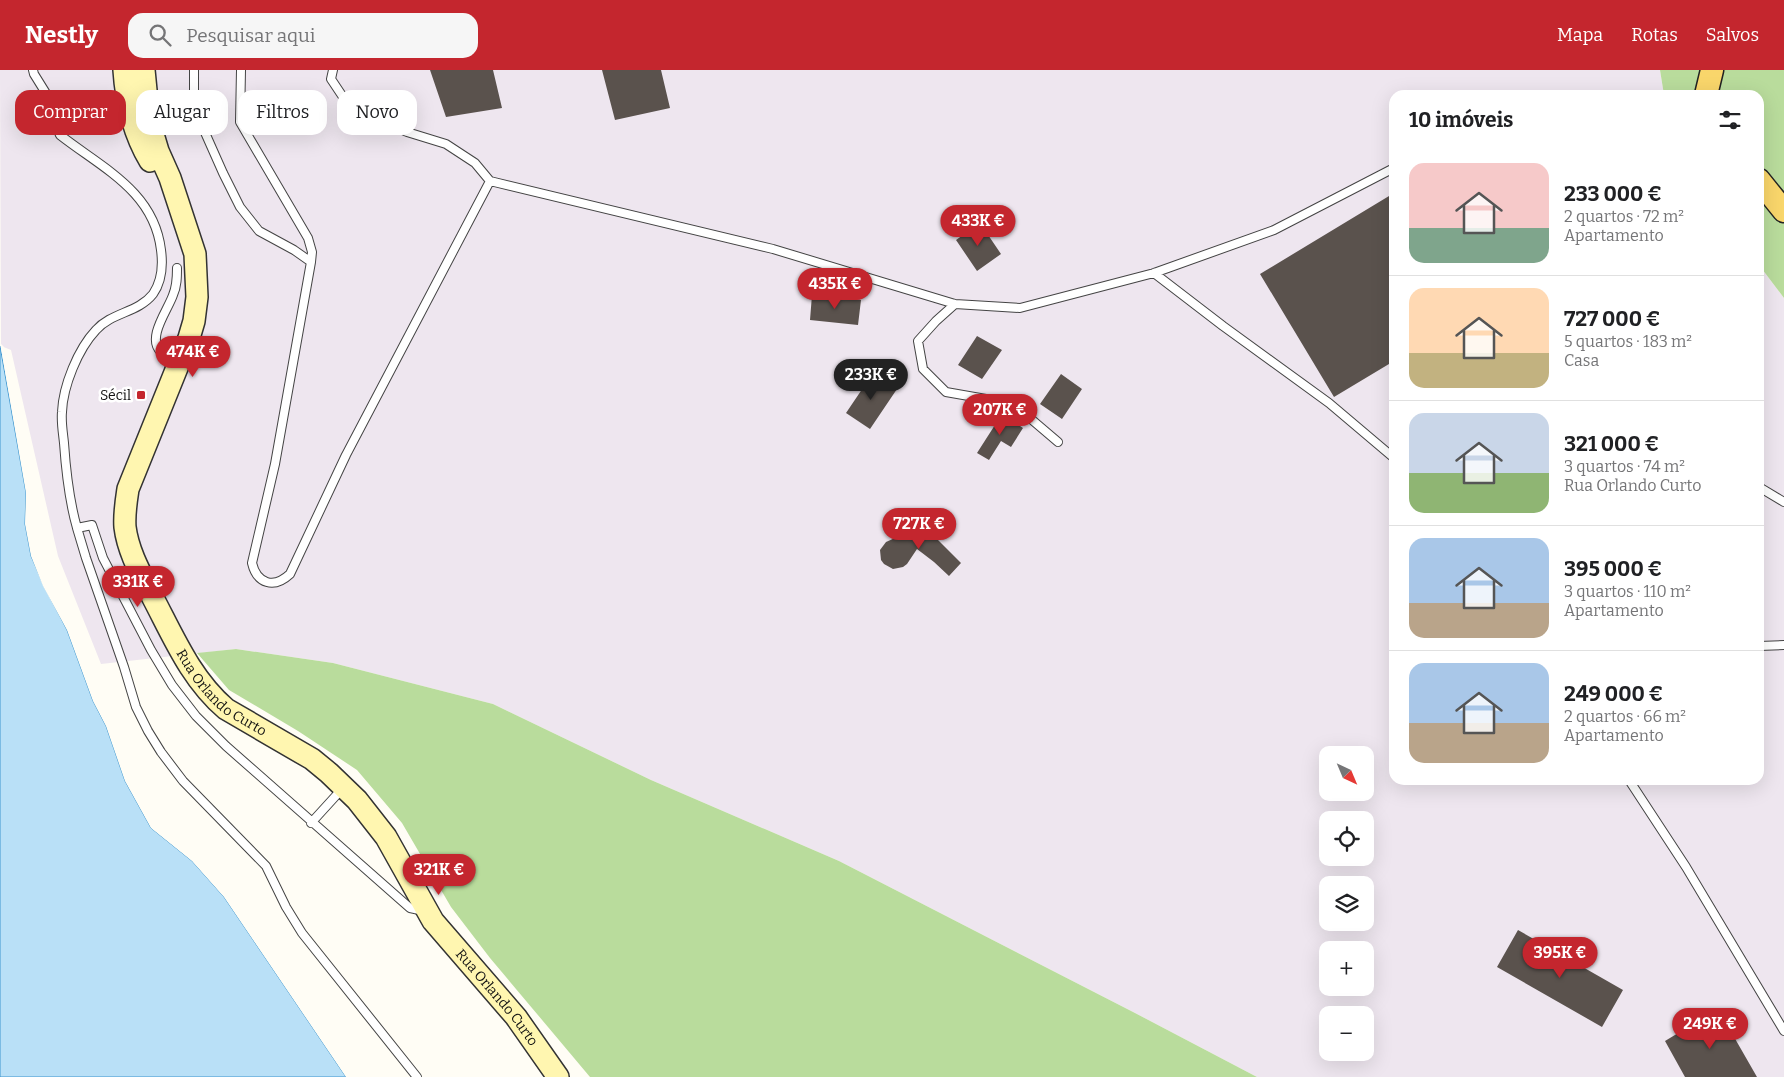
<!DOCTYPE html>
<html lang="pt">
<meta charset="utf-8">
<style>
body{margin:0;font-family:Bitter,serif;background:#f6f6f6;color:#202124;height:100vh;display:flex;flex-direction:column;font-size:19px;white-space:nowrap}
*{box-sizing:border-box;margin:0}
p{font-size:16px;color:#757577}
.icon{flex:none;width:28px;height:28px;fill:none;stroke:currentColor;stroke-width:2;stroke-linecap:round;stroke-linejoin:round}
.map{position:relative;flex:1;overflow:hidden}
.sheet{position:absolute;left:1389px;top:20px;width:375px;height:695px;display:flex;flex-direction:column;background:#fff;border-radius:15px;box-shadow:0 5px 20px #0002}
.sheet>*{flex:none}
.hud{position:absolute;left:15px;top:20px;width:475px;height:45px;display:flex;gap:10px}
.needle{width:32px;rotate:136deg}
.fabs{position:absolute;left:1319px;top:676px;display:grid;gap:10px}
.fabs a{display:grid;place-items:center;width:55px;height:55px;border-radius:10px;background:#fff;box-shadow:0 5px 20px #0002;font-size:25px}
.price{position:absolute;translate:-50% -42px;padding:0 11px;border-radius:18px;background:#c4262e;color:#fff;font-size:16px;line-height:32px;filter:drop-shadow(0 1px 2px #0008)}
.price::after{content:'';position:absolute;left:50%;top:30px;width:15px;height:11px;margin-left:-8px;background:inherit;clip-path:polygon(0 0,100% 0,50% 100%)}
.price.on{background:#222;color:#fff}
ul{padding:0;list-style:none}
li{display:flex;align-items:center;gap:15px;height:125px;padding:0 20px}
li+li{border-top:1px solid #e0e0e0}
li span{display:grid;place-items:center;flex:none;width:140px;height:100px;border-radius:15px;color:#555}
li>.icon{margin-inline-start:auto}
span .icon{width:60px;height:60px;fill:#fffc;stroke-width:1}
li b{font-size:21px}
h2{display:flex;justify-content:space-between;align-items:center;height:60px;padding:0 20px;font-size:21px}
.pill{padding:0 18px;border-radius:15px;background:#fff;box-shadow:0 5px 20px #0002;font-size:18px;line-height:45px}
.pill.on{background:#c4262e;color:#fff}
header{display:flex;align-items:center;gap:30px;box-sizing:border-box;height:70px;padding:0 25px;background:#c4262e;color:#fff}
header strong{font-size:24px}
nav{display:flex;gap:28px;margin-inline-start:auto;font-size:18px}
.search{width:350px;height:45px;background:#f6f6f6;display:flex;align-items:center;gap:12px;box-sizing:border-box;padding:0 18px;border-radius:15px;color:#757577;font-size:19px}
.map>svg:first-child{display:block}
.industrial{fill:#eee6ef;fill-rule:evenodd}
.forest{fill:#b9dc9c}
.water{fill:#b9e0f7;stroke:#3f96cf}
.pier{fill:#fffdf5}
.building{fill:#5a524d}
.lines{fill:none;stroke-linecap:round;stroke-linejoin:round}
.lane-casing{stroke:#444;stroke-width:10}
.secondary-casing{stroke:#333;stroke-width:24}
.primary-casing{stroke:#222;stroke-width:25}
.lane{stroke:#fff;stroke-width:8}
.secondary{stroke:#fff6b0;stroke-width:21}
.primary{stroke:#f9d66b;stroke-width:22}
.poi-dot{fill:#c4262e;stroke:#fff;stroke-width:2}
.labels{text-anchor:middle;dominant-baseline:central;stroke-width:5;stroke-linejoin:round;paint-order:stroke}
.poi-label{font-size:14px;fill:#111;stroke:#fff;text-anchor:end}
.street-label{font-size:14px;fill:#111;stroke:#fff}
</style>
<header>
<strong>Nestly</strong>
<div class="search"><svg class="icon" aria-label="search" viewBox="0 0 24 24"><circle cx="10" cy="10" r="6"/><path d="M15 15l6 6"/></svg>Pesquisar aqui</div>
<nav><a>Mapa</a><a>Rotas</a><a>Salvos</a></nav>
</header>
<div class="map">
<svg width="1784" height="1007" viewBox="0 0 1784 1007">
<rect width="100%" height="100%" fill="#fffdf5"/>
<path class="industrial" d="M0,0h1660l4,25h-270v685h365v-515l25,33v779h-527l-122,-64 -296,-152 -188,-81 -158,-76 -160,-41 -97,-14 -135,15 -43,-108 -47,-206 -10,-4zM1328,685h37v37h-37zM1328,750h37v38h-37zM1328,815h37v37h-37zM1328,880h37v38h-37zM1328,945h37v37h-37z"/>
<path class="forest" d="M1660,0h124v228l-25,-33v-170h-95z
M236,579l97,14 160,41 158,76 188,81 296,152 122,64h-667l-100,-119 -39,-51 -49,-84 -45,-53 -59,-39 -69,-41 -32,-37z"/>
<path class="water" d="M0,276l26,147 -1,31 6,32 13,30 23,44 26,71 13,25 19,55 26,47 41,33 32,36 122,180h-346z"/>
<path class="pier" d="M0,273l4,4 24,145 -1,32 6,32 13,29 23,45 26,70 13,25 20,55 25,47 41,32 32,36 122,182h-2l-122,-180 -32,-36 -41,-33 -26,-47 -19,-55 -13,-25 -26,-71 -24,-44 -12,-30 -6,-32 1,-31z"/>
<path class="building" d="M430,0h63l9,38 -56,9z
M602,0h59l9,38 -55,12z
M1394,123v168l-60,36 -74,-123z
M980,153l21,31 -24,17 -21,-31z
M812,225l49,5 -3,25 -48,-5z
M977,266l25,14 -20,29 -24,-14z
M873,303l24,16 -27,40 -24,-16z
M1061,304l21,15 -20,30 -22,-15z
M1002,344l21,14 -12,19 -10,-6 -12,19 -12,-7z
M926,446l9,7 -7,9 9,7 24,24 -12,13 -15,-14 -17,-13 -10,15 -4,3 -10,2 -9,-5 -3,-4 -1,-10 6,-8 9,-4 13,2z
M1518,860l105,60 -21,37 -105,-60z
M1718,939l39,68h-72l-20,-36z"/>
<g class="lines">
<g class="lane-casing">
<path id="lane" d="M33,0l1,4 18,29 5,25 3,7c42,33 94,56 101,115 2,15 1,31 -8,44 -15,19 -41,18 -57,36 -18,19 -33,56 -34,82 -1,10 1,21 2,31 2,29 5,57 13,85
M194,0v26l5,23 24,54 17,34 19,24 35,19 17,12 -36,202 -23,99c5,21 22,26 38,11l56,-119 144,-274 283,68 182,55 65,4 134,-35 120,-43 120,-62
M241,0l-1,52 68,116 4,14 -1,10
M333,0l-2,9 14,21 31,19 31,13 39,12 29,19 15,18
M177,198c0,9 0,18 -4,27 -5,15 -27,43 -12,57 5,5 11,7 17,10
M1154,203l69,53 106,77 65,55
M955,234l-19,17 -18,20 5,28 23,23 57,10 28,17 27,23
M1759,417l25,15
M1759,576l25,-1
M1629,710l57,87 98,164
M311,753l31,-34
M417,1007l-115,-144 -16,-26 -20,-41 -83,-85 -22,-29 -13,-21 -12,-24 -12,-40 -38,-109 -9,-30 15,-3 11,33 48,92 21,35 24,31 30,30 176,155 8,7 14,3"/>
</g>
<g class="secondary-casing">
<g id="secondary">
<path d="M124,0c2,31 10,64 26,91"/>
<path id="s1" d="M144,0l5,51 9,30 12,27 25,76 2,43 -3,24 -5,17 -61,151c-2,13 -4,25 -3,38 3,25 17,49 28,71 21,40 38,81 73,111l86,50 17,14 28,27 29,37 47,84 83,96 42,60"/>
</g>
</g>
<g class="primary-casing">
<path id="primary" d="M1706,25l6,-25
M1759,110l25,31"/>
</g>
<use href="#lane" class="lane"/>
<use href="#secondary" class="secondary"/>
<use href="#primary" class="primary"/>
</g>
<rect class="poi-dot" x="136" y="320" width="10" height="10" rx="2.5"/>
<g class="labels">
<g class="poi-label">
<text x="131" y="325">Sécil</text>
</g>
<g class="street-label">
<text stroke="none"><textPath href="#s1" startOffset="674">Rua Orlando Curto</textPath></text>
<text stroke="none"><textPath href="#s1" startOffset="1092">Rua Orlando Curto</textPath></text>
</g>
</g>
</svg>
<div class="fabs">
<a><svg class="needle" viewBox="-14 -14 28 28"><path d="M0-13l5 13h-10z" fill="#e53935"/><path d="M0 13l5-13h-10z" fill="#757577"/></svg></a>
<a><svg class="icon" aria-label="locate" viewBox="0 0 24 24"><circle cx="12" cy="12" r="6"/><path d="M12 2v4M12 18v4M2 12h4M18 12h4"/></svg></a>
<a><svg class="icon" aria-label="layers" viewBox="0 0 24 24"><path d="M12 4l9 5-9 5-9-5zM3 14l9 5 9-5"/></svg></a>
<a>+</a>
<a>−</a>
</div>
<b class="price" style="left:978px;top:177px">433K €</b>
<b class="price" style="left:835px;top:240px">435K €</b>
<b class="price" style="left:193px;top:308px">474K €</b>
<b class="price on" style="left:871px;top:331px">233K €</b>
<b class="price" style="left:1000px;top:366px">207K €</b>
<b class="price" style="left:919px;top:480px">727K €</b>
<b class="price" style="left:138px;top:538px">331K €</b>
<b class="price" style="left:439px;top:826px">321K €</b>
<b class="price" style="left:1560px;top:909px">395K €</b>
<b class="price" style="left:1710px;top:980px">249K €</b>
<div class="hud">
<a class="pill on">Comprar</a>
<a class="pill">Alugar</a>
<a class="pill">Filtros</a>
<a class="pill">Novo</a>
</div>
<section class="sheet">
<h2>10 imóveis<svg class="icon" aria-label="filters" viewBox="0 0 24 24"><path d="M4 7h16M4 17h16"/><circle cx="9" cy="7" r="2"/><circle cx="15" cy="17" r="2"/></svg></h2>
<ul>
<li><span style="background:linear-gradient(#f6c9c9 65%,#7fa58c 0)"><svg class="icon" aria-label="home" viewBox="0 0 24 24"><path d="M3 11l9-7 9 7M6 9v11h12V9"/></svg></span><div><b>233 000 €</b><p>2 quartos · 72 m²</p><p>Apartamento</p></div></li>
<li><span style="background:linear-gradient(#ffd9b3 65%,#c2b280 0)"><svg class="icon" aria-label="home" viewBox="0 0 24 24"><path d="M3 11l9-7 9 7M6 9v11h12V9"/></svg></span><div><b>727 000 €</b><p>5 quartos · 183 m²</p><p>Casa</p></div></li>
<li><span style="background:linear-gradient(#c9d6e8 60%,#8fb573 0)"><svg class="icon" aria-label="home" viewBox="0 0 24 24"><path d="M3 11l9-7 9 7M6 9v11h12V9"/></svg></span><div><b>321 000 €</b><p>3 quartos · 74 m²</p><p>Rua Orlando Curto</p></div></li>
<li><span style="background:linear-gradient(#a9c7e8 65%,#b9a48a 0)"><svg class="icon" aria-label="home" viewBox="0 0 24 24"><path d="M3 11l9-7 9 7M6 9v11h12V9"/></svg></span><div><b>395 000 €</b><p>3 quartos · 110 m²</p><p>Apartamento</p></div></li>
<li><span style="background:linear-gradient(#a9c7e8 60%,#b9a48a 0)"><svg class="icon" aria-label="home" viewBox="0 0 24 24"><path d="M3 11l9-7 9 7M6 9v11h12V9"/></svg></span><div><b>249 000 €</b><p>2 quartos · 66 m²</p><p>Apartamento</p></div></li>
</ul>
</section>
</div>
